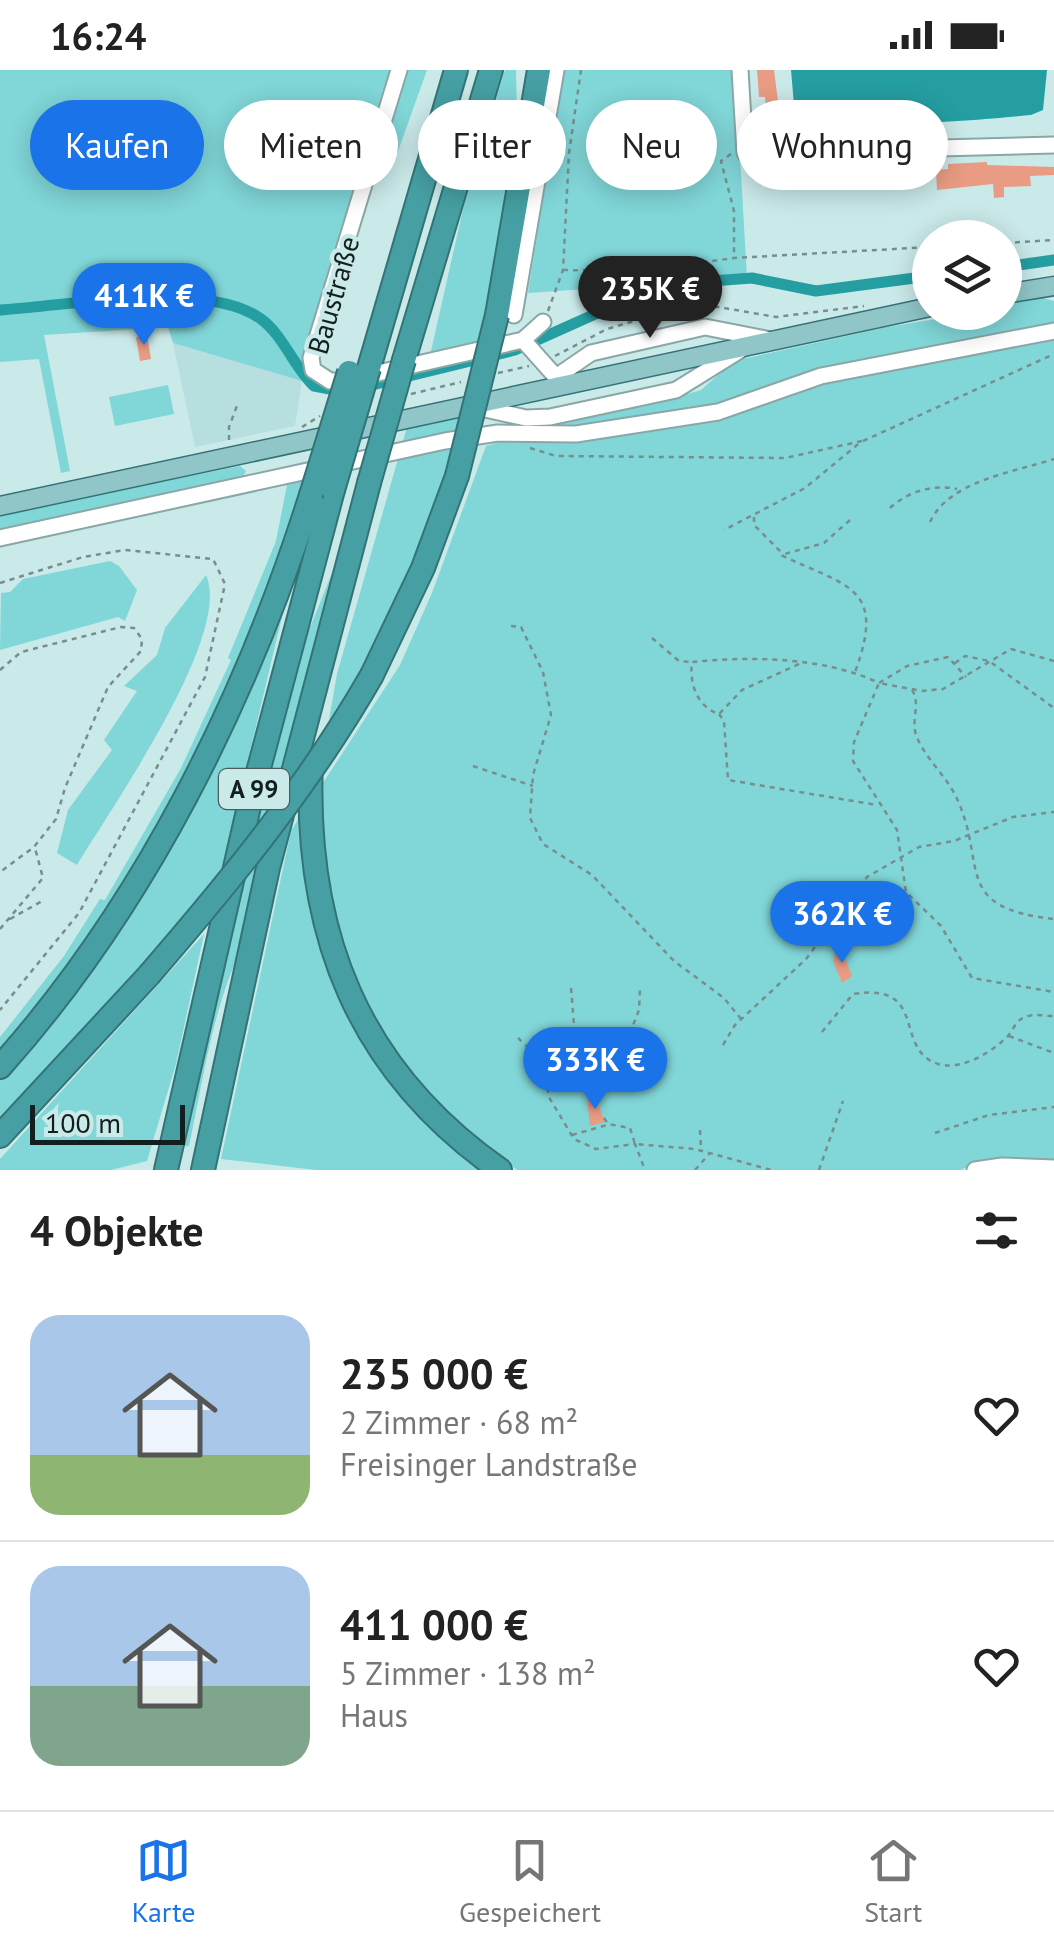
<!DOCTYPE html>
<html lang="de">
<meta charset="utf-8">
<style>
body{margin:0;font-family:"PT Sans",sans-serif;background:#f6f6f6;color:#222;height:100vh;display:flex;flex-direction:column;font-size:38px;white-space:nowrap}
*{box-sizing:border-box;margin:0}
p{font-size:32px;color:#767676}
.icon{flex:none;width:55px;height:55px;fill:none;stroke:currentColor;stroke-width:2;stroke-linecap:round;stroke-linejoin:round}
.map{position:relative;height:1100px;overflow:hidden}
.details{display:flex;flex-direction:column;background:#fff;flex:1}
.details>*{flex:none}
.top-card{position:absolute;left:30px;top:30px;width:995px;height:90px;display:flex;gap:20px}
.buttons{position:absolute;left:912px;top:150px;display:grid;gap:20px}
.buttons a{display:grid;place-items:center;width:110px;height:110px;border-radius:50%;background:#fff;box-shadow:0 5px 25px #0003;font-size:50px}
.scale{position:absolute;left:30px;bottom:25px;width:155px;box-sizing:border-box;padding-left:10px;border:5px solid #131f1f;border-top:0;font-size:28px;line-height:35px;white-space:nowrap;color:#131f1f;-webkit-text-stroke:8px #cae9e9;paint-order:stroke}
.price{position:absolute;translate:-50% -85px;padding:0 22px;border-radius:35px;background:#1a73e8;color:#fff;font-size:32px;line-height:65px;filter:drop-shadow(0 2px 5px #0008)}
.price::after{content:'';position:absolute;left:50%;top:60px;width:30px;height:22px;margin-left:-15px;background:inherit;clip-path:polygon(0 0,100% 0,50% 100%)}
.price.on{background:#222;color:#fff}
ul{padding:0;list-style:none}
li{display:flex;align-items:center;gap:30px;height:250px;padding:0 30px}
li+li{border-top:2px solid #e0e0e0}
li span{display:grid;place-items:center;flex:none;width:280px;height:200px;border-radius:30px;color:#555}
li>.icon{margin-inline-start:auto}
span .icon{width:120px;height:120px;fill:#fffc;stroke-width:1}
li b{font-size:42px}
h2{display:flex;justify-content:space-between;align-items:center;height:120px;padding:0 30px;font-size:42px}
.pill{padding:0 35px;border-radius:45px;background:#fff;box-shadow:0 5px 25px #0003;font-size:35px;line-height:90px}
.pill.on{background:#1a73e8;color:#fff}
.status{display:flex;justify-content:space-between;align-items:center;height:70px;padding:0 50px;background:#fff;direction:ltr}
.status svg{height:28px;fill:currentColor}
.menu{display:flex;justify-content:space-around;align-items:center;height:140px;border-top:2px solid #e0e0e0;background:#fff;font-size:28px;color:#767676}
.menu a{display:grid;justify-items:center;gap:5px}
.menu .on{color:#1a73e8}
.map>svg:first-child{display:block}
.built{fill:#b7dfe0}
.green{fill:#81d6d8}
.water{fill:#259ea1}
.lines{fill:none;stroke-linecap:round;stroke-linejoin:round}
.canal{stroke:#259ea1;stroke-width:11}
.building{fill:#e99b83}
.minor-casing{stroke:#8aa7a7;stroke-width:19}
.major-casing{stroke:#347375;stroke-width:21}
.highway-casing{stroke:#347375;stroke-width:26}
.path{stroke:#778e8e;stroke-width:2.5;stroke-dasharray:5 5;stroke-linecap:butt}
.minor{stroke:#fff;stroke-width:15}
.major{stroke:#90c6c8;stroke-width:18}
.highway{stroke:#46a0a3;stroke-width:22}
.highway-bridge-casing{stroke:#347375;stroke-width:26;stroke-linecap:butt}
.highway-bridge{stroke:#46a0a3;stroke-width:22}
.labels{text-anchor:middle;dominant-baseline:central;stroke-width:9;stroke-linejoin:round;paint-order:stroke}
.shield{fill:#cae9e9;stroke:#4a5c5c;stroke-width:2.5}
.shield-label{font-size:25px;font-weight:bold;fill:#131f1f}
.street-label{font-size:28px;fill:#131f1f;stroke:#cae9e9}
</style>
<div class="status"><b>16:24</b><svg viewBox="0 0 49 12"><path d="M0 12V9h3v3zM5 12V6h3v6zM10 12V3h3v9zM15 12V0h3v12zM26 1h20v11H26zM47 4h2v5h-2z"/></svg></div>
<div class="map">
<svg width="1054" height="1100" viewBox="0 0 1054 1100">
<rect width="100%" height="100%" fill="#cae9e9"/>
<path class="built" d="M173,273l129,38 -7,45 -100,21z"/>
<path class="green" d="M0,0h427l-30,84 -38,35 -57,192 -129,-38 -5,-16 -124,8 26,136 -9,2 -22,-114 -39,3z
M505,0h11l2,87 -37,188 -50,6 33,-146z
M563,0h172l12,208 -219,15z
M1032,225l22,6v861l-74,-2 -19,10h-444l-77,-60 -60,-78 -22,-43 -27,-75 -12,-125 81,-124 32,-72 54,-147 18,-5 50,2 -7,-14 13,-10 52,-13 38,-1 51,-15 33,-29 153,-34 87,-14 31,-1v-10z
M168,315l6,29 -59,12 -6,-29z
M464,345l-57,175 -81,147 11,-63 70,-247z
M240,396l6,5 -4,7 -242,53v-17z
M303,406c-49,207 -169,414 -303,578v-17l64,-81 36,-57 5,1 76,-132 50,-108 -3,-2 48,-117 11,-56 -5,-5z
M342,478l-58,215 -43,187c-29,60 -38,131 -52,196l-11,1 117,-482z
M110,491l9,5 18,24 -12,31 -7,-4 -118,33 1,-57 9,-1 13,-13z
M206,505c27,60 -95,233 -129,290l-20,-12 11,-43 44,-60 -8,-10 33,-49 -13,-5 33,-31 8,-27z
M290,513l-71,299 -219,247v-48l65,-81z
M305,738l49,205 138,157h-176l-95,-11 70,-328z
M204,864l-28,130 -29,97 -36,9h-111v-11z"/>
<path class="water" d="M791,0h256l-4,40 -12,5c-47,4 -204,21 -237,-10z"/>
<g class="lines">
<path class="canal" d="M1005,197l49,-7
M0,240c66,-4 207,-31 261,9 22,16 33,48 53,67l32,6
M364,317l151,-37 116,-52 54,-15 67,-5 64,13 114,-15"/>
</g>
<path class="building" d="M757,0h17l6,47 -14,1 -1,-21h-6z
M893,92l6,19 -85,9 -1,-26z
M987,92v3l67,2v8l-24,1 1,10 -27,1v10l-10,1 -1,-14 -56,6 -1,-20 12,-1v-5z
M786,94l3,18 -27,1 -1,-10h8v-8z
M147,265l4,24 -11,2 -4,-24z
M842,880l10,26 -10,7 -9,-22 2,-9z
M595,1026l10,26 -15,4 -3,-27z"/>
<g class="lines">
<g class="minor-casing">
<path id="minor" d="M399,0l-88,288 2,12 17,11h13l180,-41 33,37
M740,0l5,83 309,-8
M514,245l42,-245
M523,270l20,-18
M556,307l35,-24 114,-26 66,13
M476,337l50,11 24,-1 126,-27 66,-41
M0,468l445,-97 53,-8 78,1 142,-22 103,-36 233,-45
M975,1100l27,-4 52,2"/>
</g>
<g class="major-casing">
<path id="major" d="M1005,224l49,-8
M0,436l930,-199"/>
</g>
<g class="highway-casing">
<path id="highway" d="M497,245l42,-245
M404,290l87,-290
M369,298l87,-298
M372,605l51,-107 34,-92
M311,692c-7,170 46,308 189,408
M0,997c144,-161 246,-366 311,-572
M0,1066l149,-161
M166,1100l84,-368 83,-312
M203,1100l65,-302 101,-385"/>
</g>
<path class="path" d="M731,84l-10,7 13,50v45
M1005,173l49,-3
M563,200l77,1 94,-13 196,-11
M548,241l15,-41 6,-117 12,-83
M555,286l52,-27 88,-26 81,14 88,-11
M498,303l31,-7
M411,324l50,-12
M302,357l18,-11
M229,370v-13l9,-24
M863,371l191,-87
M530,378l26,8 229,2 77,-17 -57,47 -81,42
M890,438c19,-17 43,-24 67,-19
M754,447v8l27,27
M850,450l-26,23 -43,12c66,32 106,31 74,117
M930,452c19,-41 84,-50 124,-63
M0,513l83,-26 42,-7 88,9 12,25 -20,93 -126,236 -79,97
M511,556l10,1 22,45 8,43 -18,60 -3,43 13,26 49,31 82,86 50,37 17,21
M652,568l27,23 12,1
M1054,591l-43,-12 -68,40 -21,2 -43,-8 -25,59 -1,19 44,69 9,62 35,34 31,52 82,14
M955,593l10,-7 24,5 65,47
M799,594l-57,26 -23,24c-22,-7 -30,-31 -27,-52 59,-6 133,-5 187,21l28,-17 41,-9 18,20
M0,600l21,-18 100,-25 13,1 8,11 -1,12 -33,36 -43,101 -9,31 -22,28 -34,25
M912,620c9,13 -1,29 4,45 9,24 32,42 42,66 29,65 -6,107 96,118
M719,644l5,7 4,59 149,25
M473,696l60,20
M10,849l34,-19
M0,859l43,-51 -8,-30
M571,918l3,37
M822,962l31,-38c77,-12 39,55 85,70 24,7 54,-12 70,-28 5,-6 8,-15 15,-18 9,-5 22,-2 31,-2
M1009,966l45,17
M518,968l21,20 11,41 24,40 22,10 39,-5 10,26
M626,973l13,-33 1,-21
M723,975l12,-20 71,-66 61,-82 52,-30 35,-6 59,-24 41,-5
M604,1048l4,6 22,4 5,16 60,5 76,21
M700,1060l1,19
M935,1063l54,-18 65,-8
M572,1065l35,-10
M695,1100l15,-17
M819,1100l24,-69"/>
<use href="#minor" class="minor"/>
<use href="#major" class="major"/>
<use href="#highway" class="highway"/>
<g class="highway-bridge-casing">
<path id="highway-bridge" d="M457,406l40,-161
M369,413l35,-123
M333,420l36,-122
M311,425l38,-123
M149,905c83,-96 160,-190 223,-300"/>
</g>
<use href="#highway-bridge" class="highway-bridge"/>
</g>
<g class="labels">
<rect class="shield" x="219" y="699" width="70" height="40" rx="8"/>
<g class="shield-label">
<text x="254" y="719">A 99</text>
</g>
<g class="street-label">
<text transform="translate(333 225) rotate(-74)">Baustraße</text>
</g>
</g>
</svg>
<div class="buttons">
<a><svg class="icon" aria-label="layers" viewBox="0 0 24 24"><path d="M12 4l9 5-9 5-9-5zM3 14l9 5 9-5"/></svg></a>
</div>
<div class="scale">100 m</div>
<b class="price on" style="left:650px;top:271px">235K €</b>
<b class="price" style="left:144px;top:278px">411K €</b>
<b class="price" style="left:842px;top:896px">362K €</b>
<b class="price" style="left:595px;top:1042px">333K €</b>
<div class="top-card">
<a class="pill on">Kaufen</a>
<a class="pill">Mieten</a>
<a class="pill">Filter</a>
<a class="pill">Neu</a>
<a class="pill">Wohnung</a>
</div>
</div>
<section class="details">
<h2>4 Objekte<svg class="icon" aria-label="filters" viewBox="0 0 24 24"><path d="M4 7h16M4 17h16"/><circle cx="9" cy="7" r="2"/><circle cx="15" cy="17" r="2"/></svg></h2>
<ul>
<li><span style="background:linear-gradient(#a9c7e8 70%,#8fb573 0)"><svg class="icon" aria-label="home" viewBox="0 0 24 24"><path d="M3 11l9-7 9 7M6 9v11h12V9"/></svg></span><div><b>235 000 €</b><p>2 Zimmer · 68 m²</p><p>Freisinger Landstraße</p></div><svg class="icon" aria-label="heart" viewBox="0 0 24 24"><path d="M12 20l-8-8c-3-5 5-10 8-4 3-6 11-1 8 4z"/></svg></li>
<li><span style="background:linear-gradient(#a9c7e8 60%,#7fa58c 0)"><svg class="icon" aria-label="home" viewBox="0 0 24 24"><path d="M3 11l9-7 9 7M6 9v11h12V9"/></svg></span><div><b>411 000 €</b><p>5 Zimmer · 138 m²</p><p>Haus</p></div><svg class="icon" aria-label="heart" viewBox="0 0 24 24"><path d="M12 20l-8-8c-3-5 5-10 8-4 3-6 11-1 8 4z"/></svg></li>
</ul>
</section>
<nav class="menu">
<a class="on"><svg class="icon" aria-label="map" viewBox="0 0 24 24"><path d="M3 6l6-2 6 2 6-2v14l-6 2-6-2-6 2zM9 4v14M15 6v14"/></svg>Karte</a>
<a><svg class="icon" aria-label="saved" viewBox="0 0 24 24"><path d="M7 4h10v16l-5-4-5 4z"/></svg>Gespeichert</a>
<a><svg class="icon" aria-label="home" viewBox="0 0 24 24"><path d="M3 11l9-7 9 7M6 9v11h12V9"/></svg>Start</a>
</nav>
